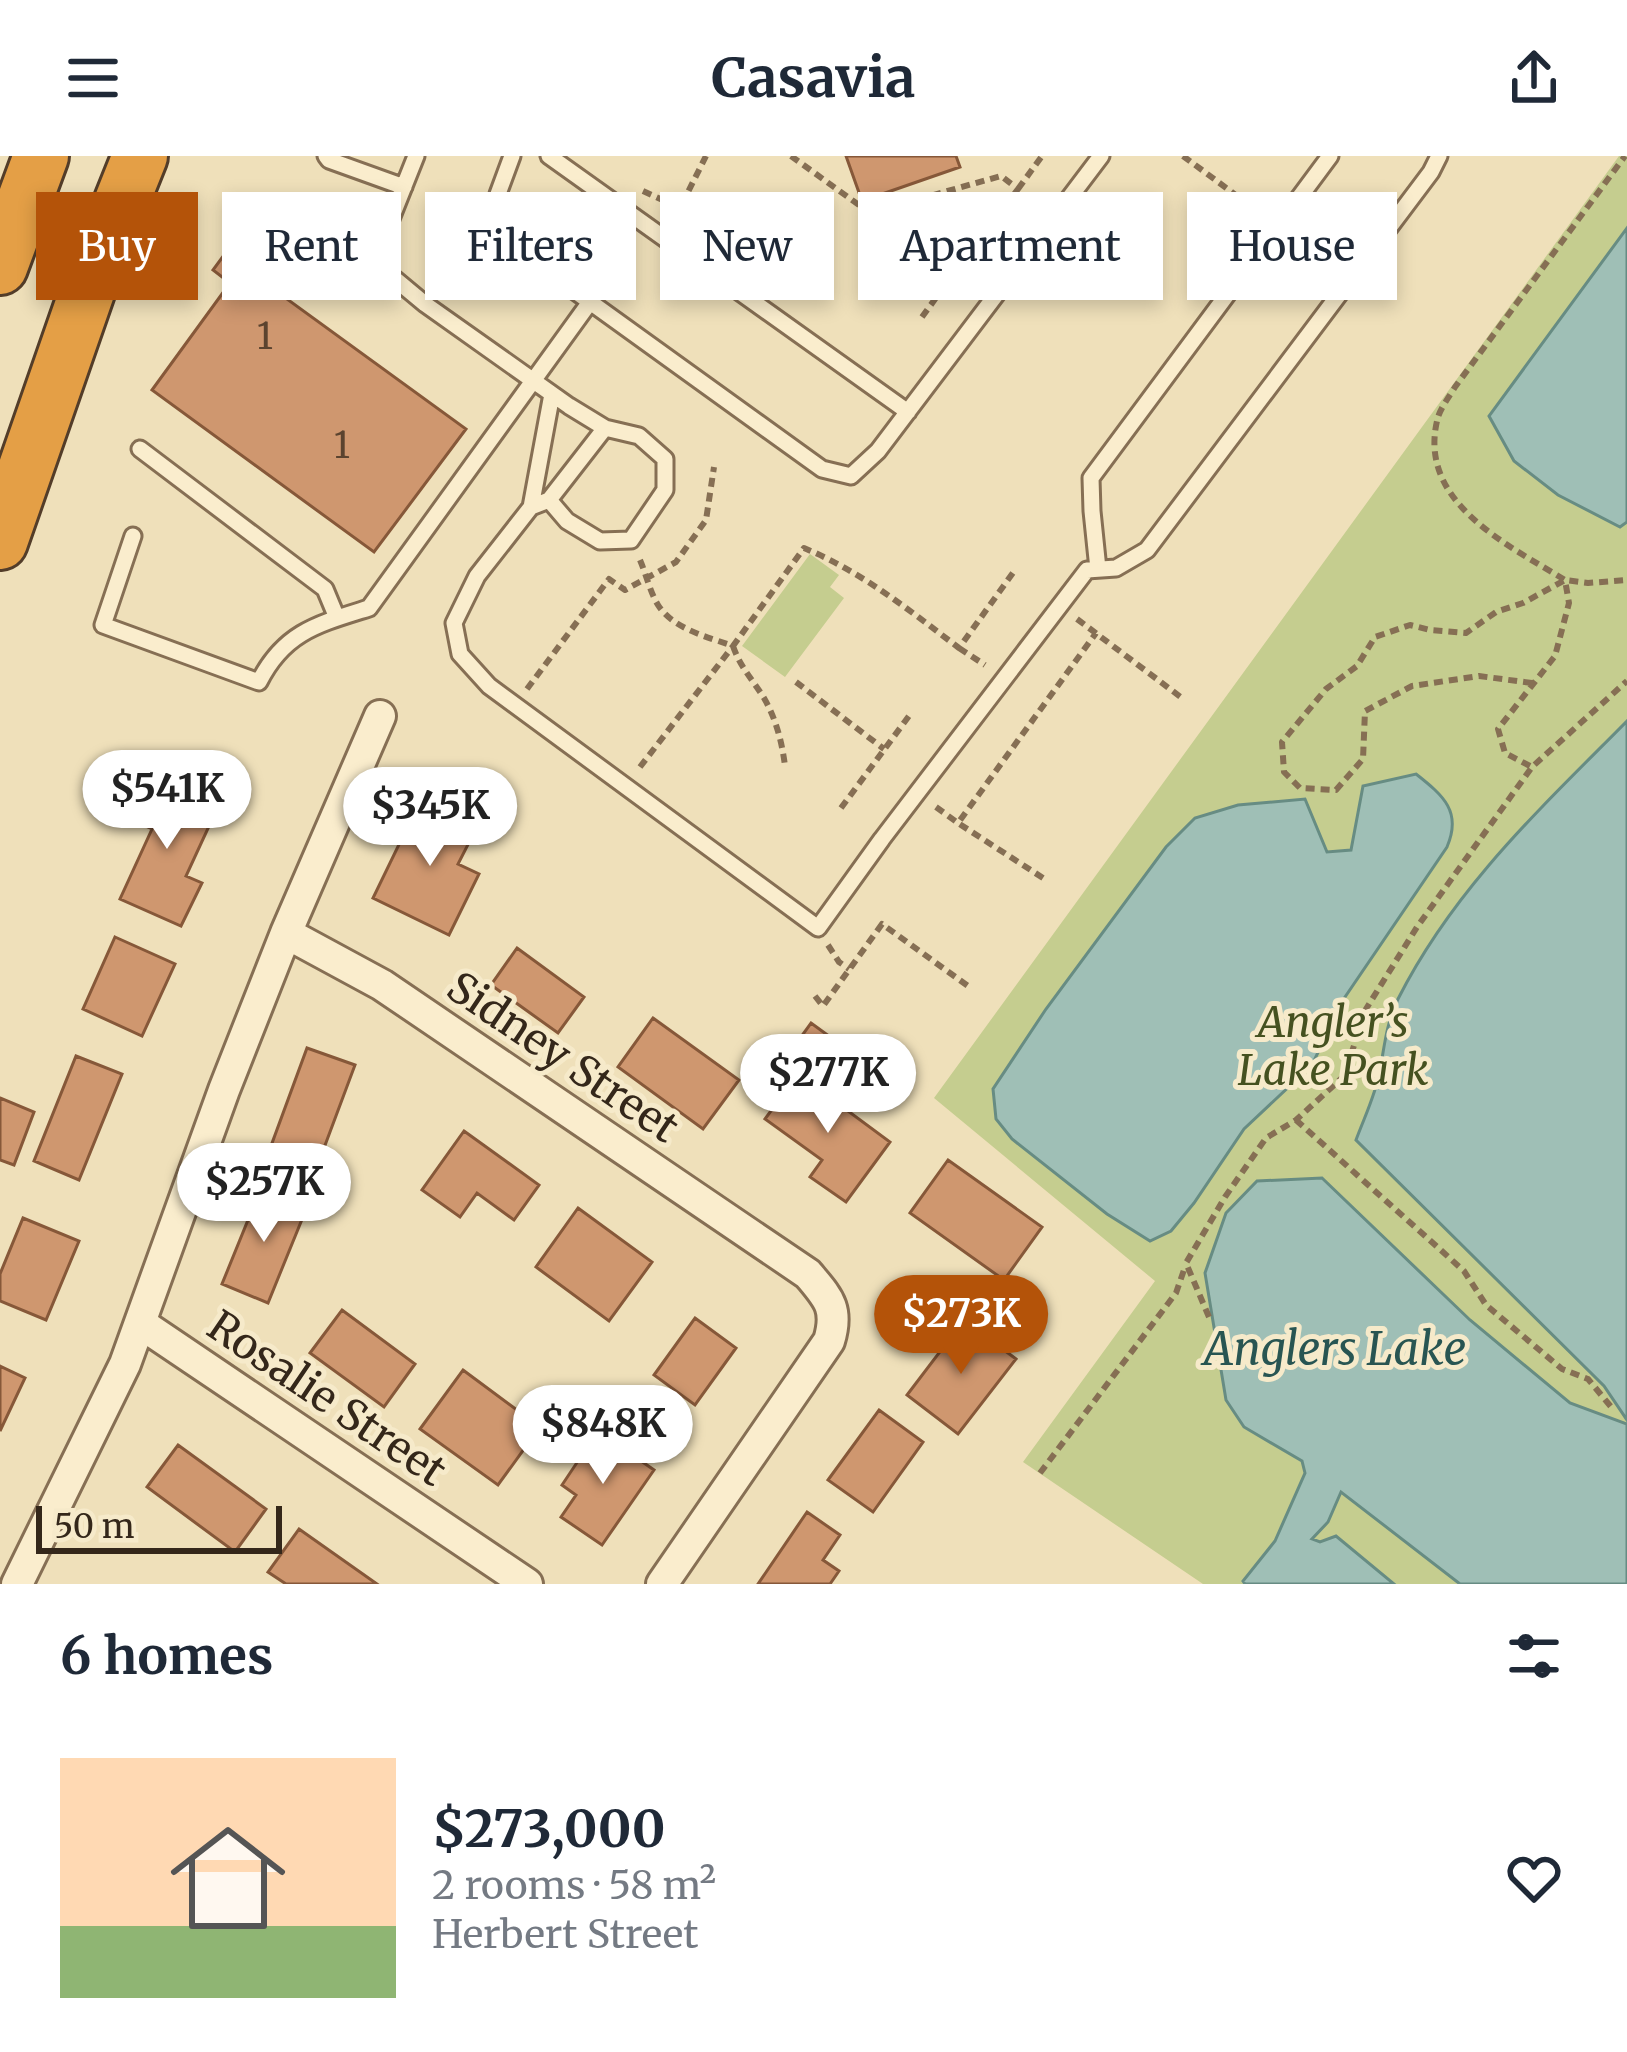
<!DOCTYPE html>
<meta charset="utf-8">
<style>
body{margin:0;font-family:Merriweather,serif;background:#f6f6f7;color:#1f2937;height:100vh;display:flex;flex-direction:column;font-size:45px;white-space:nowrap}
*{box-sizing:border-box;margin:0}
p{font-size:39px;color:#747a83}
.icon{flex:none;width:66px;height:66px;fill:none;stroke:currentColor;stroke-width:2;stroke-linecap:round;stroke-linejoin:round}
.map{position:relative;height:1428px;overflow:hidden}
.sheet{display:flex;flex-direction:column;background:#fff;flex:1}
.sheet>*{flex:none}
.top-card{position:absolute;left:36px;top:36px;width:1557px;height:108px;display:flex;gap:24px}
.scale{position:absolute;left:36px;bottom:30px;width:246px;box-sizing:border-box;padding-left:12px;border:6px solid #34271a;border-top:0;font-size:33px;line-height:42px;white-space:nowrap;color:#34271a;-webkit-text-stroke:9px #f6eaca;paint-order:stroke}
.price{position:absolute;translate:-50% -102px;padding:0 27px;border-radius:42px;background:#fff;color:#222;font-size:39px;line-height:78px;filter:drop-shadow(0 3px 6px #0008)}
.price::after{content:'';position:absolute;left:50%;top:72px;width:36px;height:27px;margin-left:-18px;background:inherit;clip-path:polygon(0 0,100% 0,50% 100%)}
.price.selected{background:#b45309;color:#fff}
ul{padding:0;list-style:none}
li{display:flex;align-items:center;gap:36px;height:300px;padding:0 60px}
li+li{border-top:3px solid #e0e1e3}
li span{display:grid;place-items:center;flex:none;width:336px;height:240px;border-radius:0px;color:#555}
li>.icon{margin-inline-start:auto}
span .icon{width:144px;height:144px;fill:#fffc;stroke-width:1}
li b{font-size:51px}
h2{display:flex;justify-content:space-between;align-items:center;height:144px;padding:0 60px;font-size:51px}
.chip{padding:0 42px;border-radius:0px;background:#fff;box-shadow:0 6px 18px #0003;font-size:42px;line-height:108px}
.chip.selected{background:#b45309;color:#fff}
header{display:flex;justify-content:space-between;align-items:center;height:156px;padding:0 60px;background:#fff;font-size:54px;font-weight:700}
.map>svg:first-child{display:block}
.green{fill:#c5cd8f}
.water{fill:#9fbfb6;stroke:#678c83;stroke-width:3}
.building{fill:#cf976f;stroke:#865839;stroke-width:3}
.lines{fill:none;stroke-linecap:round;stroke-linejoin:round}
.lane-casing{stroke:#866f54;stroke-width:21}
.street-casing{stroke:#866f54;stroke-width:36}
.highway-casing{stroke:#533d29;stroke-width:60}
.path{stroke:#866f54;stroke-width:6;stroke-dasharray:9 6;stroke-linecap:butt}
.lane{stroke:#faedcd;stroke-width:15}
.street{stroke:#faedcd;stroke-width:30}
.highway{stroke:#e49f46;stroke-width:54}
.labels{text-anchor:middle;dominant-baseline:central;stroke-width:10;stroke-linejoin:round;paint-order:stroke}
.number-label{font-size:36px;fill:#5b432f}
.park-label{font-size:42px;font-style:italic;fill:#455120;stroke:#f6eaca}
.street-label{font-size:42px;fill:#34271a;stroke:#f6eaca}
.water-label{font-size:45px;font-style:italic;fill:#285552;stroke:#f6eaca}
</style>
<header><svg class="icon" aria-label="menu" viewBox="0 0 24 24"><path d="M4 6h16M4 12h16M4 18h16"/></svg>Casavia<svg class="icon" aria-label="share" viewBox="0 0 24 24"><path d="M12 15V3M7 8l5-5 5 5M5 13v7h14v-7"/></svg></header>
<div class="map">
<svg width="1627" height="1428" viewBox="0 0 1627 1428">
<rect width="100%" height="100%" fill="#efe0ba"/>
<path class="green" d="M1619,0h8v1428h-424l-180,-122 132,-181 -221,-183z
M810,398l29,21 -9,12 14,11 -59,79 -43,-31z"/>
<path class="water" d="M1627,72v294l-7,5 -62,-32 -44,-34 -25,-45z
M1627,565v699l-23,-34 -248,-246c8,-22 20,-46 24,-70 5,-27 6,-45 18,-71 56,-111 143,-191 229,-278z
M1416,618c28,22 46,38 31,73l-104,153 -31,65 -68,64 -50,74 -23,28 -21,10 -43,-27 -95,-75 -16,-20 -3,-30 53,-80 120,-162 29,-29 43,-13 67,-6 22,53 24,-2 12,-64z
M1322,1022l148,142 100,83 57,21v160h-167l-119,-92 -13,30 -16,17 8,3 16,-6 58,48h-149l-2,-3 32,-40 30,-68 -3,-12 -58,-34 -18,-27 -21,-127 21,-60 31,-32z"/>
<path class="building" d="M846,0h110l4,11 -98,34z
M260,50l33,23 -35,49 208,151 -92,123 -222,-162 78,-107 -17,-13z
M144,623l72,32 -30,65 16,7 -21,43 -61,-27 32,-70 -26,-12z
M421,643l56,28 -19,37 21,10 -30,61 -76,-37z
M115,781l60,27 -33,72 -59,-27z
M517,792l67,49 -26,36 -67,-48z
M653,862l86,62 -36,49 -85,-62z
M811,867l44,32 -23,32 -44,-32z
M307,892l48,17 -37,99 -47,-18z
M76,900l46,18 -43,106 -45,-19z
M798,918l92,68 -44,60 -36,-25 12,-17 -57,-41z
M0,942l34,14 -20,53 -14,-5z
M464,975l75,54 -25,35 -37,-27 -17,24 -38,-27z
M948,1004l94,67 -38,53 -94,-67z
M261,1032l46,19 -39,96 -46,-19z
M578,1052l74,54 -43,59 -73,-54z
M23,1062l56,23 -33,79 -46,-19v-27z
M342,1154l73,54 -31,43 -74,-54z
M695,1162l41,30 -41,57 -41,-30z
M964,1164l52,39 -58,75 -51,-39z
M0,1210l25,12 -25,53z
M463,1214l77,57 -42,58 -78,-56z
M879,1254l44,32 -50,70 -45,-32z
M598,1275l56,39 -52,75 -41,-28 15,-22 -14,-10z
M178,1289l88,64 -31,43 -88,-65z
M807,1356l33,23 -17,25 16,11 -9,13h-72z
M299,1373l78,55h-91l-18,-12z"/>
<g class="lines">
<g class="lane-casing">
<path id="lane" d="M326,0l3,4 75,27
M416,0l-35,88 8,30 36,30 144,102 36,22 34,8 26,23v31l-34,50 -31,1 -33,-20 -18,-21 -18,7 -54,69 -23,47 6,31 29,32 329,242 64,-89 205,-269 29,-2 31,-18 284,-378 8,-16
M512,0l-14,38 2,31 18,25 304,219 29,7 27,-25 223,-295
M549,0l359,256
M140,293l185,140 12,29
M549,344l56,-72
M531,351l21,-113
M133,380l-30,89 156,57c25,-50 59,-58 110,-74l221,-306
M1098,413l-6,-58 -1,-33 239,-322"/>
</g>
<g class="street-casing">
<path id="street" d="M286,777l96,52 426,289c20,24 31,34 21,67l-167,243
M140,1167l387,261
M17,1428l108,-220 99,-274 62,-157 94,-217"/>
</g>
<g class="highway-casing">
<path id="highway" d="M0,111l41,-111
M0,386l96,-276 44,-110"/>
</g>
<path class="path" d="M791,0l147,106 16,11 64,-84 -17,-13 -82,23 19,63
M1183,0l77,57 -1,1
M1018,33l24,-33
M643,35l37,17 26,-52
M922,161l32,-44
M640,404c6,14 10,32 18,45 15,24 50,32 75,41l71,-98c58,24 105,62 155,100l56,-78
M1077,463l105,79
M733,490c7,21 20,34 31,52 12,21 18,44 21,68
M959,492l26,17
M796,526l88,67
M1532,527l-53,-7 -67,10 -47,25 -2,48 -27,31 -36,-2 -16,-16 -2,-30 44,-53 31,-23 18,-29 35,-12 20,5 36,3 30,-21 27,-9 42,-23 23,3 39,-3
M527,533l82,-110 16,11 51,-28 30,-42 8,-53
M1530,610l-25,-13 -7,-24 57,-73 14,-53 -4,-23c-57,-35 -147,-77 -128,-159 2,-11 12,-24 18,-34l170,-231
M640,611l93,-121
M936,651l22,16
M841,652l68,-92
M1043,722l-85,-55 138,-190
M828,789l11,17 10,7
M815,840l8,10 59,-82 86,62
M1296,964l168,151 22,34 76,64 26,10 24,29
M1209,1161l-23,-54 39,-66 41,-59 30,-18 48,-44 22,-67 51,-82 115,-160 95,-86
M1040,1317l136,-180 9,-26"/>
<use href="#lane" class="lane"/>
<use href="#street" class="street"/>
<use href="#highway" class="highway"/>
</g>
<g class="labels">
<g class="number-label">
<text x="265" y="180">1</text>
<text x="342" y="289">1</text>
</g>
<g class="park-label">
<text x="1333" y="866">Angler’s<tspan x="1333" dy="48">Lake Park</tspan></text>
</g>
<g class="street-label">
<text transform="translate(563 901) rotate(34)">Sidney Street</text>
<text transform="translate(327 1242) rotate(34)">Rosalie Street</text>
</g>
<g class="water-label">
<text x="1335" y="1193">Anglers Lake</text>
</g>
</g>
</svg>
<div class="scale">50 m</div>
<b class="price" style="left:167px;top:696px">$541K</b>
<b class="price" style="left:430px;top:713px">$345K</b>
<b class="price" style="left:828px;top:980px">$277K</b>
<b class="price" style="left:264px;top:1089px">$257K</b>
<b class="price selected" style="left:961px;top:1221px">$273K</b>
<b class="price" style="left:603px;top:1331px">$848K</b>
<div class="top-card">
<a class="chip selected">Buy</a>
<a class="chip">Rent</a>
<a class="chip">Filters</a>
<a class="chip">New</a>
<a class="chip">Apartment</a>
<a class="chip">House</a>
</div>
</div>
<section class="sheet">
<h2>6 homes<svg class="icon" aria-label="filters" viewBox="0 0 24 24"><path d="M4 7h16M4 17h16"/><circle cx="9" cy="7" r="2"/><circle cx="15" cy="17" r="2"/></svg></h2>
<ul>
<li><span style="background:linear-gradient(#ffd9b3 70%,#8fb573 0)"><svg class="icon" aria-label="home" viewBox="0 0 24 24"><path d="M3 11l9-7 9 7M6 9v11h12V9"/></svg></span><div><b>$273,000</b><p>2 rooms · 58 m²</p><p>Herbert Street</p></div><svg class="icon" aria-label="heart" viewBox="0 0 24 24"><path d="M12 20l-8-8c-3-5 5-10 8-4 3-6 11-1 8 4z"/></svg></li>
</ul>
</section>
